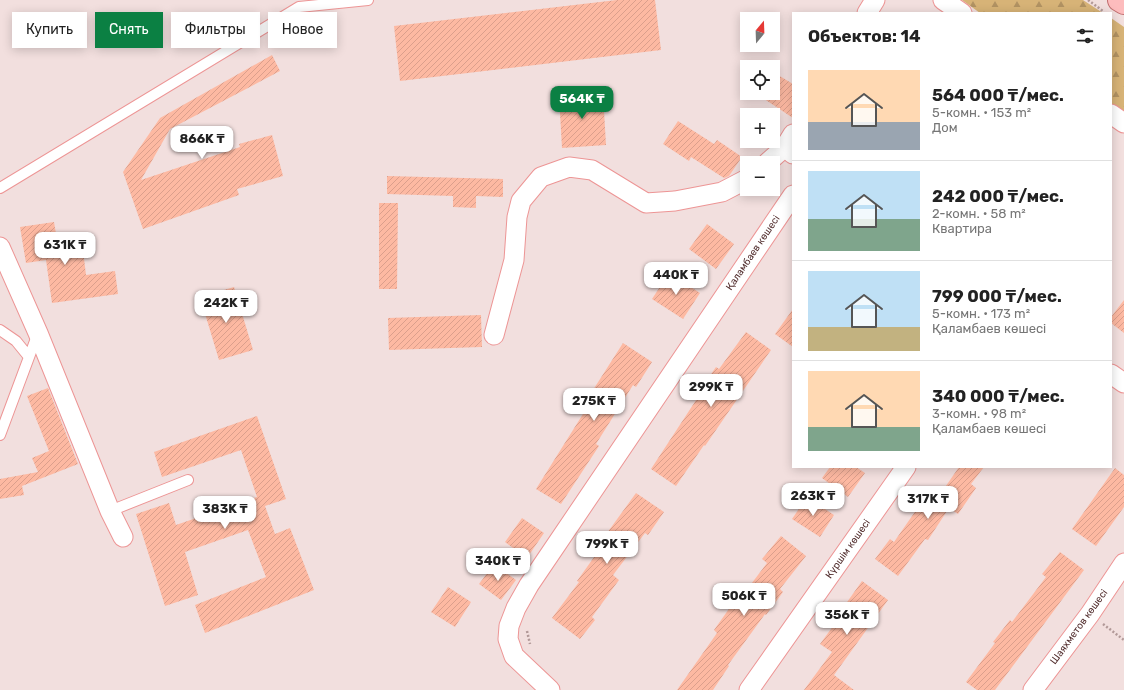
<!DOCTYPE html>
<html lang="ru">
<meta charset="utf-8">
<style>
body{margin:0;font-family:Rubik,sans-serif;background:#f2f2f2;color:#222;height:100vh;display:flex;flex-direction:column;font-size:15px;white-space:nowrap}
*{box-sizing:border-box;margin:0}
p{font-size:13px;color:#767676}
.icon{flex:none;width:22px;height:22px;fill:none;stroke:currentColor;stroke-width:2;stroke-linecap:round;stroke-linejoin:round}
.map{position:relative;flex:1;overflow:hidden}
.panel{position:absolute;left:792px;top:12px;width:320px;height:456px;display:flex;flex-direction:column;background:#fff;border-radius:0px;box-shadow:0 2px 10px #0003}
.panel>*{flex:none}
.hud{position:absolute;left:12px;top:12px;width:380px;height:36px;display:flex;gap:8px}
.needle{width:26px;rotate:19deg}
.fabs{position:absolute;left:740px;top:12px;display:grid;gap:8px}
.fabs a{display:grid;place-items:center;width:40px;height:40px;border-radius:0px;background:#fff;box-shadow:0 2px 10px #0003;font-size:20px}
.price{position:absolute;translate:-50% -34px;padding:0 9px;border-radius:8px;background:#fff;color:#222;font-size:13px;line-height:26px;filter:drop-shadow(0 1px 2px #0008)}
.price::after{content:'';position:absolute;left:50%;top:24px;width:12px;height:9px;margin-left:-6px;background:inherit;clip-path:polygon(0 0,100% 0,50% 100%)}
.price.active{background:#0b8043;color:#fff}
ul{padding:0;list-style:none}
li{display:flex;align-items:center;gap:12px;height:100px;padding:0 16px}
li+li{border-top:1px solid #e0e0e0}
li span{display:grid;place-items:center;flex:none;width:112px;height:80px;border-radius:0px;color:#555}
li>.icon{margin-inline-start:auto}
span .icon{width:48px;height:48px;fill:#fffc;stroke-width:1}
li b{font-size:17px}
h2{display:flex;justify-content:space-between;align-items:center;height:48px;padding:0 16px;font-size:17px}
.pill{padding:0 14px;border-radius:0px;background:#fff;box-shadow:0 2px 10px #0003;font-size:14px;line-height:36px}
.pill.active{background:#0b8043;color:#fff}
.map>svg:first-child{display:block}
.forest{fill:url(#forest-firs)}
.building{fill:url(#building-hatch)}
.lines{fill:none;stroke-linecap:round;stroke-linejoin:round}
.lane-casing{stroke:#ed9595;stroke-width:12}
.street-casing{stroke:#ed9595;stroke-width:21}
.primary-casing{stroke:#c06d6e;stroke-width:24}
.path{stroke:#b29998;stroke-width:2.5;stroke-dasharray:2 2;stroke-linecap:butt}
.lane{stroke:#fff;stroke-width:10}
.street{stroke:#fff;stroke-width:19}
.primary{stroke:#fdbcbd;stroke-width:22}
.labels{text-anchor:middle;dominant-baseline:central;stroke-width:4;stroke-linejoin:round;paint-order:stroke}
.street-label{font-size:10px;fill:#522e2e;stroke:#fff}
</style>
<div class="map">
<svg width="1124" height="690" viewBox="0 0 1124 690">
<defs>
<pattern id="forest-firs" width="22" height="20" patternUnits="userSpaceOnUse"><rect width="22" height="20" fill="#d7b377"/><path d="M5 1l3.5 6h-7zM16 11l3.5 6h-7z" fill="#b19262"/></pattern>
<pattern id="building-hatch" width="6" height="6" patternUnits="userSpaceOnUse"><rect width="6" height="6" fill="#fdb9a2"/><path d="M-1 1l2-2M0 6l6-6M5 7l2-2" fill="none" stroke="#db9f8c"/></pattern>
</defs>
<rect width="100%" height="100%" fill="#f2dfde"/>
<path class="forest" d="M962,0h121l20,13h-123z
M1111,18l13,9v87l-13,-10z"/>
<path class="building" d="M617,0h38l6,50 -261,31 -6,-55z
M272,55l8,16 -110,58 -29,51 99,-33 -1,-3 33,-9 11,41 -46,13 2,6 -96,34 -20,-57 37,-54z
M778,75l15,9v34l-38,-25h18v-11z
M603,93l3,52 -44,3 -3,-52z
M678,121l36,23 3,-4 25,17 -13,19 -5,2 -33,-21 -2,4 -26,-17z
M387,176l116,3v18l-27,-1v12l-23,-1v-11l-66,-2z
M379,203h19l-1,86h-18z
M54,222l4,23 24,-3 4,33 29,-4 3,23 -66,9 -6,-43 -20,3 -6,-36z
M707,224l27,20 -18,25 -27,-20z
M669,273l31,20 -17,26 -31,-20z
M234,287l19,63 -34,10 -19,-63z
M1124,300v33l-13,-10v-6z
M793,309v38l-18,-13z
M481,315l1,32 -93,3 -1,-32z
M746,332l25,18 -66,96 -1,-1 -28,41 -25,-17 51,-78 -2,-1 16,-23 3,2z
M623,343l29,19 -16,25 -3,-2 -37,59 3,2 -38,58 -25,-15 47,-75 -4,-2z
M48,388l30,76 -56,22 2,9 -24,4v-20l38,-7 -6,-14 17,-7 -22,-55z
M257,416l29,83 -21,7 10,28 15,-6 24,62 -109,43 -10,-28 71,-28 -18,-47 -63,22 13,43 -33,11 -29,-92 33,-11 7,22 81,-28 -16,-47 -79,27 -8,-25z
M830,467h26l9,6 -17,24 -26,-19z
M959,467h25l-13,17 5,4 -18,26 -9,-6 -21,32 -3,-1 -27,37 -23,-17 15,-20 4,3 25,-36 9,6z
M1115,468l9,7v32l-28,39 -24,-17z
M636,493l28,19 -16,23 -3,-2 -32,42 6,5 -27,37 3,3 -15,19 -28,-21 27,-36 -2,-1 20,-28 -3,-2z
M807,497l27,18 -14,22 -28,-18z
M522,518l22,15 -17,25 -22,-16z
M781,536l25,20 -26,33 3,3 -17,23 -1,-1 -37,51 1,1 -16,24h-36l40,-57 -3,-3 17,-24 2,2 34,-45 -5,-4z
M1060,552l24,18 -89,120h-18l-11,-8 29,-39 -2,-1 17,-22 2,2 34,-45 -4,-3z
M494,564l22,16 -15,20 -22,-16z
M862,581l26,19 -54,75 20,15h-50l28,-38 -12,-8 27,-37 -2,-2z
M448,587l23,15 -16,25 -24,-15z"/>
<g class="lines">
<g class="lane-casing">
<path id="lane" d="M0,188l299,-181 69,-7
M0,330l16,11 13,16
M0,435l38,-102
M110,511l78,-31"/>
</g>
<g class="street-casing">
<path id="street" d="M943,0l19,13
M867,13l8,-13
M1111,114l13,9
M793,134l-8,13 8,7
M767,163l18,-16
M0,247l38,86 72,178 13,26
M494,335l20,-75 3,-43 4,-16 20,-24 28,-10 23,3 54,33 29,-2 47,-9 25,-13
M1111,374l13,9
M550,690l-36,-34 -6,-17 1,-13 7,-18 13,-23 264,-390
M749,690l157,-223
M1033,690l57,-76 34,-51"/>
</g>
<g class="primary-casing">
<path id="primary" d="M1119,0l5,3"/>
</g>
<path class="path" d="M1088,0l15,11
M1103,624l21,16
M527,631l3,13"/>
<use href="#lane" class="lane"/>
<use href="#street" class="street"/>
<use href="#primary" class="primary"/>
</g>
<g class="labels">
<g class="street-label">
<text transform="translate(753 253) rotate(-56)">Қаламбаев көшесі</text>
<text transform="translate(848 549) rotate(-55)">Күршім көшесі</text>
<text transform="translate(1079 627) rotate(-54)">Шаяхметов көшесі</text>
</g>
</g>
</svg>
<div class="fabs">
<a><svg class="needle" viewBox="-14 -14 28 28"><path d="M0-13l5 13h-10z" fill="#e53935"/><path d="M0 13l5-13h-10z" fill="#767676"/></svg></a>
<a><svg class="icon" aria-label="locate" viewBox="0 0 24 24"><circle cx="12" cy="12" r="6"/><path d="M12 2v4M12 18v4M2 12h4M18 12h4"/></svg></a>
<a>+</a>
<a>−</a>
</div>
<b class="price active" style="left:582px;top:120px">564K ₸</b>
<b class="price" style="left:202px;top:160px">866K ₸</b>
<b class="price" style="left:65px;top:266px">631K ₸</b>
<b class="price" style="left:676px;top:296px">440K ₸</b>
<b class="price" style="left:226px;top:324px">242K ₸</b>
<b class="price" style="left:711px;top:408px">299K ₸</b>
<b class="price" style="left:594px;top:422px">275K ₸</b>
<b class="price" style="left:813px;top:517px">263K ₸</b>
<b class="price" style="left:928px;top:520px">317K ₸</b>
<b class="price" style="left:225px;top:530px">383K ₸</b>
<b class="price" style="left:607px;top:565px">799K ₸</b>
<b class="price" style="left:498px;top:582px">340K ₸</b>
<b class="price" style="left:744px;top:617px">506K ₸</b>
<b class="price" style="left:847px;top:636px">356K ₸</b>
<div class="hud">
<a class="pill">Купить</a>
<a class="pill active">Снять</a>
<a class="pill">Фильтры</a>
<a class="pill">Новое</a>
</div>
<section class="panel">
<h2>Объектов: 14<svg class="icon" aria-label="filters" viewBox="0 0 24 24"><path d="M4 7h16M4 17h16"/><circle cx="9" cy="7" r="2"/><circle cx="15" cy="17" r="2"/></svg></h2>
<ul>
<li><span style="background:linear-gradient(#ffd9b3 65%,#9aa5b1 0)"><svg class="icon" aria-label="home" viewBox="0 0 24 24"><path d="M3 11l9-7 9 7M6 9v11h12V9"/></svg></span><div><b>564 000 ₸/мес.</b><p>5-комн. · 153 m²</p><p>Дом</p></div></li>
<li><span style="background:linear-gradient(#bfe0f5 60%,#7fa58c 0)"><svg class="icon" aria-label="home" viewBox="0 0 24 24"><path d="M3 11l9-7 9 7M6 9v11h12V9"/></svg></span><div><b>242 000 ₸/мес.</b><p>2-комн. · 58 m²</p><p>Квартира</p></div></li>
<li><span style="background:linear-gradient(#bfe0f5 70%,#c2b280 0)"><svg class="icon" aria-label="home" viewBox="0 0 24 24"><path d="M3 11l9-7 9 7M6 9v11h12V9"/></svg></span><div><b>799 000 ₸/мес.</b><p>5-комн. · 173 m²</p><p>Қаламбаев көшесі</p></div></li>
<li><span style="background:linear-gradient(#ffd9b3 70%,#7fa58c 0)"><svg class="icon" aria-label="home" viewBox="0 0 24 24"><path d="M3 11l9-7 9 7M6 9v11h12V9"/></svg></span><div><b>340 000 ₸/мес.</b><p>3-комн. · 98 m²</p><p>Қаламбаев көшесі</p></div></li>
</ul>
</section>
</div>
